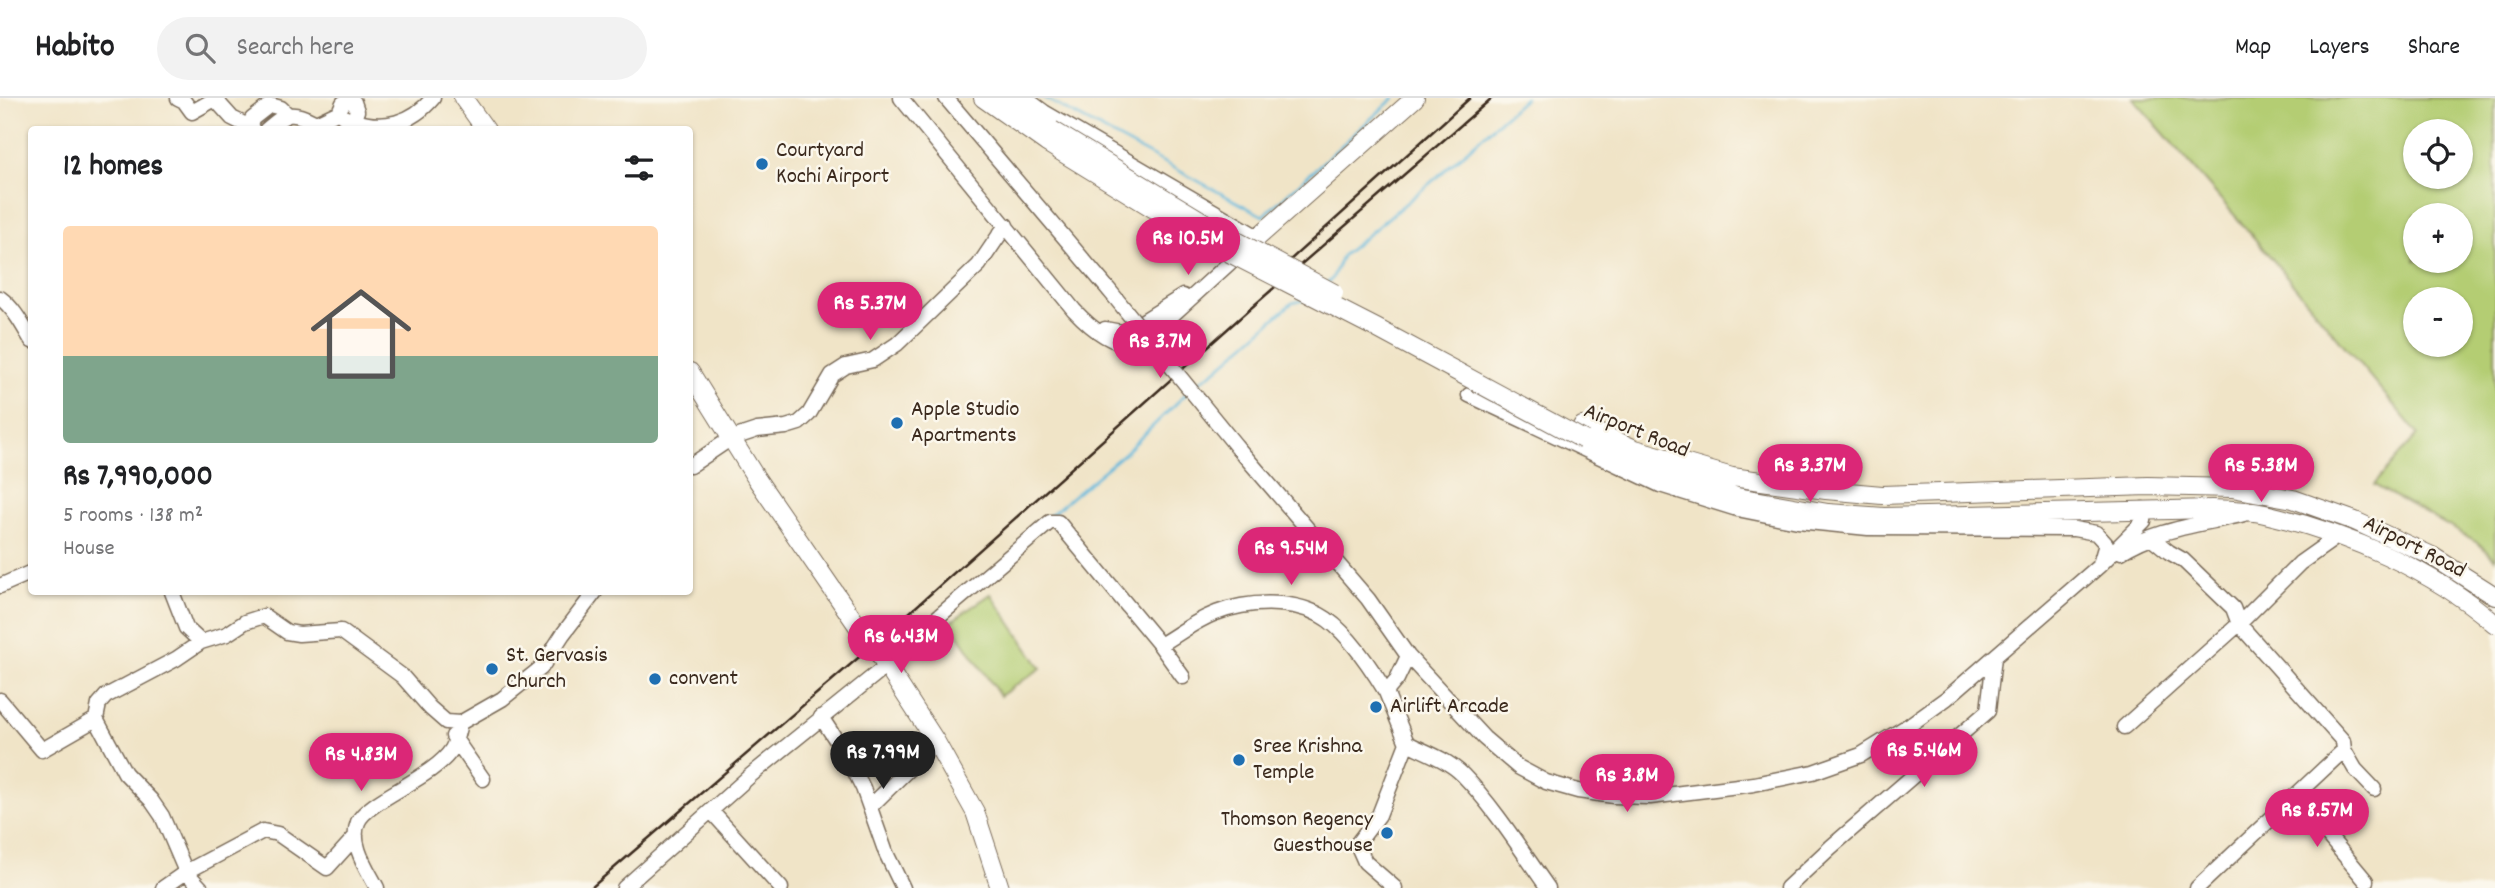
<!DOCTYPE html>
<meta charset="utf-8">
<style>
body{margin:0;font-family:Dekko,sans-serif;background:#f2f2f2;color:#202124;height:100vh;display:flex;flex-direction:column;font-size:26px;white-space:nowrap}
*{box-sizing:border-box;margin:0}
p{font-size:23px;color:#757577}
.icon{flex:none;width:38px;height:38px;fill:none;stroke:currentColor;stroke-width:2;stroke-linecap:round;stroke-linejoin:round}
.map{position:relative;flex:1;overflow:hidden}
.sheet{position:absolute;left:28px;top:28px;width:665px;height:469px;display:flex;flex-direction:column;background:#fff;border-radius:7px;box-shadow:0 2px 5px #0004}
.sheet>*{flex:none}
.tools{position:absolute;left:2403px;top:21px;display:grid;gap:14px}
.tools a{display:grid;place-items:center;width:70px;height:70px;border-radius:50%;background:#fff;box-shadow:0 2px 5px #0004;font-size:35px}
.price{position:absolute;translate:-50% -60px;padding:0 16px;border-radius:24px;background:#db2777;color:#fff;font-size:23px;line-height:46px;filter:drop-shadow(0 2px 4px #0008)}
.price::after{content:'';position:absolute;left:50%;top:42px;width:21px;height:16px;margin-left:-10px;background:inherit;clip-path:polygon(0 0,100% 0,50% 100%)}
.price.selected{background:#222;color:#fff}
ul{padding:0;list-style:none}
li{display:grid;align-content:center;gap:14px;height:371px;padding:0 35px}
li+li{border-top:2px solid #e0e0e0}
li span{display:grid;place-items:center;height:217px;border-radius:7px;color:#555}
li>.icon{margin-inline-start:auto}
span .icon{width:126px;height:126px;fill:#fffc;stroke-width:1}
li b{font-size:30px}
h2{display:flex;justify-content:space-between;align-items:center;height:84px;padding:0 35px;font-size:30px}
header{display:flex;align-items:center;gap:42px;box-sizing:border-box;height:98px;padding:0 35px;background:#fff;border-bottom:2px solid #e0e0e0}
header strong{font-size:33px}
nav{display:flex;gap:38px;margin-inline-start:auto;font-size:24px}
.search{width:490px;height:63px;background:#f2f2f2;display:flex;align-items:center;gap:18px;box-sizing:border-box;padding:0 24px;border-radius:38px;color:#757577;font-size:26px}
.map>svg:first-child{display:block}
.green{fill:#b4cd73;stroke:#787c48;stroke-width:2;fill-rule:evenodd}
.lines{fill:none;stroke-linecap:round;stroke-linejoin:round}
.stream{stroke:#5fb7dc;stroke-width:2.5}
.minor-casing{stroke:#7a6b59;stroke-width:17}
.major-casing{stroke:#7a6b59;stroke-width:20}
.minor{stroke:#fff;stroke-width:14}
.major{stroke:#fff;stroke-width:18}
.rail{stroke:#3b2a1e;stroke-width:2.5}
.minor-bridge-casing{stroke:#7a6b59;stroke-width:17;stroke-linecap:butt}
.major-bridge-casing{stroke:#7a6b59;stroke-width:20;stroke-linecap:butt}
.minor-bridge{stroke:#fff;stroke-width:14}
.major-bridge{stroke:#fff;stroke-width:18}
.poi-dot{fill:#1f6fb2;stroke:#fbf7ec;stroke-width:2.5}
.labels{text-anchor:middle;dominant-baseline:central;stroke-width:5;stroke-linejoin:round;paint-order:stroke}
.poi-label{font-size:23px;fill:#3b2a1e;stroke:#fbf7ec;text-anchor:start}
.street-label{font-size:23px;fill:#3b2a1e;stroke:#fbf7ec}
</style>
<header>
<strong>Habito</strong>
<div class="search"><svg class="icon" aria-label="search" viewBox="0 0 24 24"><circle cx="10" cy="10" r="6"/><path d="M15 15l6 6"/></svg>Search here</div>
<nav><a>Map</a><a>Layers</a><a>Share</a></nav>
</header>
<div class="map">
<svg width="2495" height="790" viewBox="0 0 2495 790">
<rect width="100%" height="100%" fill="#fbf7ec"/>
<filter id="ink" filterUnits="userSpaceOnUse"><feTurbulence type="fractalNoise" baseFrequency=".0143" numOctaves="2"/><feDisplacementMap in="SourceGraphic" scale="14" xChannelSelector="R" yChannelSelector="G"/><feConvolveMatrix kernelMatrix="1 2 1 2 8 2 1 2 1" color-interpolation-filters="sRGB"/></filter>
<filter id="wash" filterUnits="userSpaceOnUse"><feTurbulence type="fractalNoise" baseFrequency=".00686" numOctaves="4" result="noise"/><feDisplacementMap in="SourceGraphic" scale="28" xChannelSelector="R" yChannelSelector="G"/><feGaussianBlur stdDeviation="1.57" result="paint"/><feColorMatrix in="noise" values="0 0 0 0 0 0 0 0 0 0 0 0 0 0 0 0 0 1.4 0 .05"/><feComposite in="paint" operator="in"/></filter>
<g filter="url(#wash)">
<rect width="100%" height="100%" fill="#f0e4c7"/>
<path class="green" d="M2133,0h362v461l-19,-18 -102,-56 44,-51 -150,-180zM2415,33h45v46h-45zM2415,117h45v46h-45zM2415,201h45v46h-45z
M991,496l50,74 -41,28 -50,-74z"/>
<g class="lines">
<path class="stream" d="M1044,0l219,118 131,-118
M1327,185l5,-4 10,-23 93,-77 90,-81
M1195,287l21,-15 76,-67 13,-3
M1049,418l76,-63 63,-61"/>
</g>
</g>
<g filter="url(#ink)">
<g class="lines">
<g class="minor-casing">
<path id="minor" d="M178,0l6,3 8,11 23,-13
M214,0l18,20 18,9
M901,0l173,212c16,17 45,44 71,30l113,-103 -214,-125 -19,-14
M946,0l163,192
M339,14l4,-9 5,-2 6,1 3,9 -4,9
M253,32l-3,-3 2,-8 18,-14 11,3 6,6
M266,32c21,-18 25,-20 50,-7l23,-11c4,6 7,6 14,8 30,11 59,3 80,-22
M0,200c14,10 23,28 32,43
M1105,231l16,3 8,-2 54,-34
M1469,297l191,90 77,24 61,12 70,7 206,1 22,4 10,11 -5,17
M1237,349l131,152 40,57 76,82 34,29 28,15 32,9 36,5 36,1 104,-13 59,-12 48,-17 50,-31 36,-26 152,-132 45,-45 1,-9 -2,-3
M690,368l40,-27 27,-9 29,-3 13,-4 10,-9 23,-39 14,-9 27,-6 24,-16 82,-79 27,-40
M2152,440l17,14 14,8 50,48 6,16 104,117 1,9 -147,138
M2121,454c37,-24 81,-27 123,-38
M0,488l32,-14
M172,494l14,36 15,14 26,-8 18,-12 19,-6 23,16 12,2 42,-3 61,45 28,32 16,14 14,1 42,-24 39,-31 22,-34 32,-42
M1160,547c18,-10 36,-25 56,-32 31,-12 74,-14 104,2 25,13 52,54 66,77
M0,602l42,50 54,-31
M821,619l27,41 15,30 23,65 17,35
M2124,629l115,-103 61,-61 38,-27
M453,638l30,43
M1407,645c19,9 41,17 56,32 32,33 58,75 85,113
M2344,652l11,19 19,20
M2295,698l71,85
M871,708l65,-64
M711,713l70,77
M163,790l23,-16 -24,-56 -11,-16 -26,-27 -29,-54 3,-15 7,-8 70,-37 25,-17
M201,790l-15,-16 77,-41 15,3 49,34 29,-32
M377,790c-9,-18 -28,-44 -19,-66 9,-22 76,-44 94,-73 4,-7 6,-18 8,-26
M624,790l127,-113 135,-109 53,-50 111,-94h8l102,123 23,32
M1395,790l-30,-26 -8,-18 22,-29 28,-72 -21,-51 11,-13 11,-23
M1787,790l44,-41 157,-136 6,-54"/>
</g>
<g class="major-casing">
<path id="major" d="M463,0l23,32
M983,0l64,45
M1005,0l47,32
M1258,139l157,-139
M690,274l66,106 110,160 6,5 64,99 39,70 25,76
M1582,328l53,23 97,28 94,13 56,5 266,-9 84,2 61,11 62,22 77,35 63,40
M1584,342l47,21 106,36 91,16 56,4 328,-8c18,1 36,1 53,5 81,19 167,55 230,110"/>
</g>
<use href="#minor" class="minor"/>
<use href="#major" class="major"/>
<path class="rail" d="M1269,181l201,-181
M591,790l281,-242 379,-338 241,-210"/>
<g class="minor-bridge-casing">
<path id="minor-bridge" d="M1109,192l128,157"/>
</g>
<g class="major-bridge-casing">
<path id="major-bridge" d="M1052,32l168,102 114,61
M1047,45l161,99 168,86 208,112"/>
</g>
<use href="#minor-bridge" class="minor-bridge"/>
<use href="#major-bridge" class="major-bridge"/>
</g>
</g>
<g class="poi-dot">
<circle cx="762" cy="66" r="7"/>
<circle cx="897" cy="325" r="7"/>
<circle cx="492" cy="571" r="7"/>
<circle cx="655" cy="581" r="7"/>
<circle cx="1376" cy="609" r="7"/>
<circle cx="1239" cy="662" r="7"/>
<circle cx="1387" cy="735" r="7"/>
</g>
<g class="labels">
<g class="poi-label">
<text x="776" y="53">Courtyard<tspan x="776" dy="26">Kochi Airport</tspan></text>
<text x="911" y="312">Apple Studio<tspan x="911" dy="26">Apartments</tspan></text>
<text x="506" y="558">St. Gervasis<tspan x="506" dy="26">Church</tspan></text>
<text x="669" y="581">convent</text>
<text x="1390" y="609">Airlift Arcade</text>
<text x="1253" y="649">Sree Krishna<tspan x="1253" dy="26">Temple</tspan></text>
<text x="1373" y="722" text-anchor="end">Thomson Regency<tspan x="1373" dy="26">Guesthouse</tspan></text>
</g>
<g class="street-label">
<text transform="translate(1636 334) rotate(22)">Airport Road</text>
<text transform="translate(2414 450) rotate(27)">Airport Road</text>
</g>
</g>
</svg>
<div class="tools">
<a><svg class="icon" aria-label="locate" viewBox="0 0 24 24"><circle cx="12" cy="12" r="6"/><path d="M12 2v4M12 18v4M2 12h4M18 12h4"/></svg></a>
<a>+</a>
<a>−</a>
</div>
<b class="price" style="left:1188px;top:179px">Rs 10.5M</b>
<b class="price" style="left:870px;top:244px">Rs 5.37M</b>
<b class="price" style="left:1160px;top:282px">Rs 3.7M</b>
<b class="price" style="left:1810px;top:406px">Rs 3.37M</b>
<b class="price" style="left:2261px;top:406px">Rs 5.38M</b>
<b class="price" style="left:1291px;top:489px">Rs 9.54M</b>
<b class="price" style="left:901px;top:577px">Rs 6.43M</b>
<b class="price" style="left:1924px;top:691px">Rs 5.46M</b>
<b class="price selected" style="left:883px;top:693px">Rs 7.99M</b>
<b class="price" style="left:361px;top:695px">Rs 4.83M</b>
<b class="price" style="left:1627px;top:716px">Rs 3.8M</b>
<b class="price" style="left:2317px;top:751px">Rs 8.57M</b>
<section class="sheet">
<h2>12 homes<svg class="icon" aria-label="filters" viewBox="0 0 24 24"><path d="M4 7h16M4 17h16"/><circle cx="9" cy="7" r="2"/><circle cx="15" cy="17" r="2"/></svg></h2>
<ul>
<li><span style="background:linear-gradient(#ffd9b3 60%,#7fa58c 0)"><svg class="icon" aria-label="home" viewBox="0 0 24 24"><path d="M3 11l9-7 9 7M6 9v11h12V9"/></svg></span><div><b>Rs 7,990,000</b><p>5 rooms · 138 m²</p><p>House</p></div></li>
</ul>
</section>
</div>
